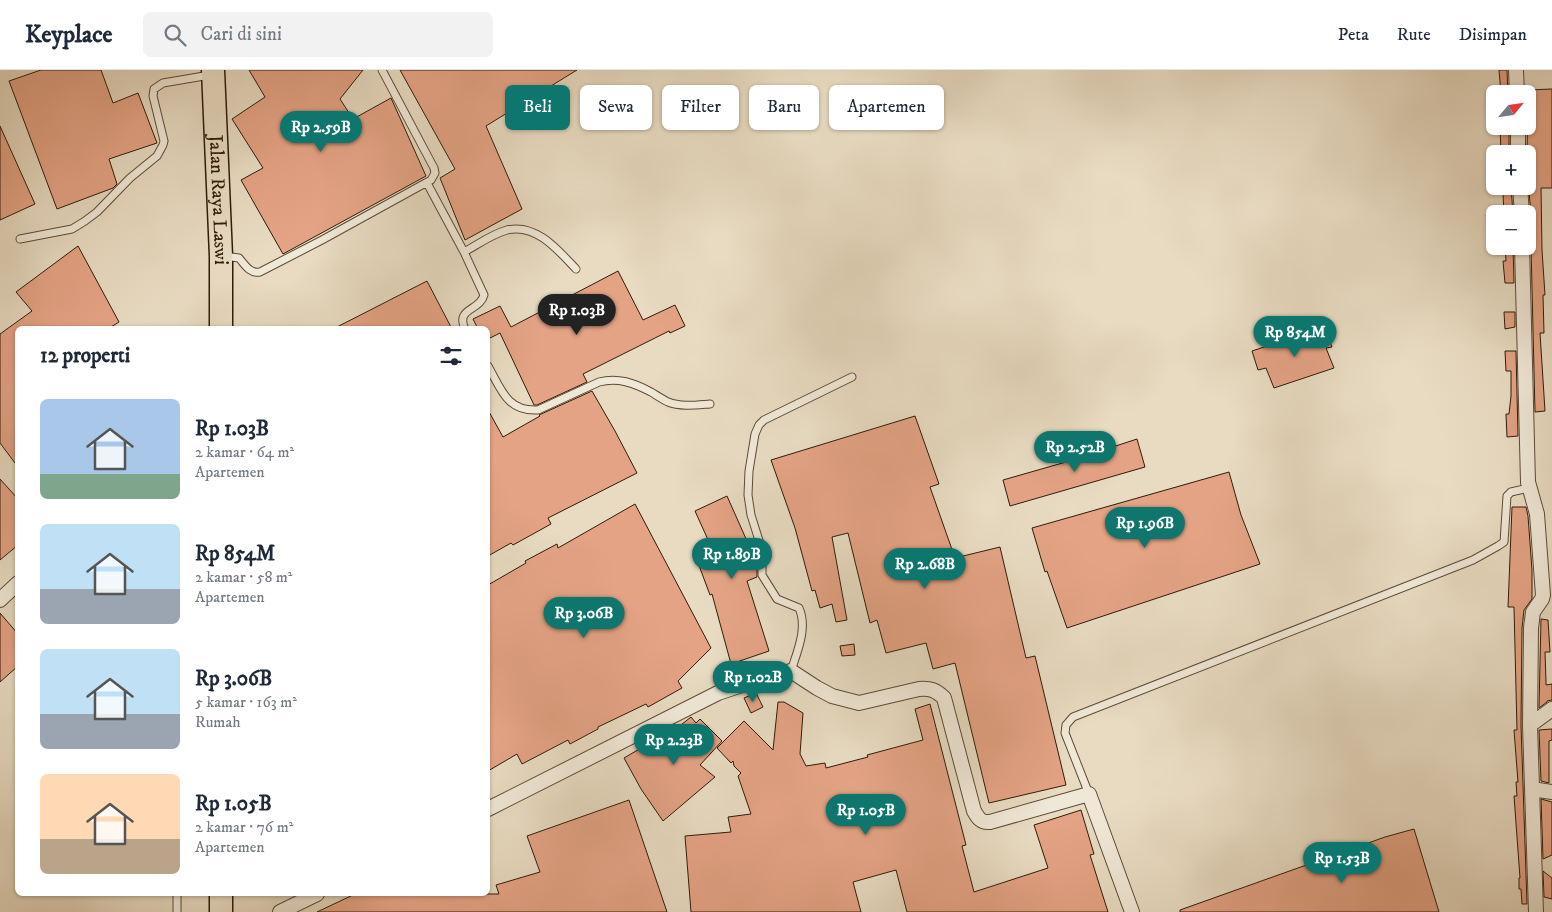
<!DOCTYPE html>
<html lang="id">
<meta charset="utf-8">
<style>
body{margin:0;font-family:"IM FELL DW Pica",serif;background:#f2f2f3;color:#1f2937;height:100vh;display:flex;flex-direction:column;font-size:19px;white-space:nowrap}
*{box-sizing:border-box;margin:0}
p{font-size:16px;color:#747a83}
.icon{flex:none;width:28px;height:28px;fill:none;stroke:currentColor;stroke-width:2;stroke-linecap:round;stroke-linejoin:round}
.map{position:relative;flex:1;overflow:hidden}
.panel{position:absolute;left:15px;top:256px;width:475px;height:570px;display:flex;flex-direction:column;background:#fff;border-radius:8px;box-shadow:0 1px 4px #0004}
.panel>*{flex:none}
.guide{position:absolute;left:505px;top:15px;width:475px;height:45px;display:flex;gap:10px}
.needle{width:32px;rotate:61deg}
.fabs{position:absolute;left:1486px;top:15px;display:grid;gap:10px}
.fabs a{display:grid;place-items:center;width:50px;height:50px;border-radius:8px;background:#fff;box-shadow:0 1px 4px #0004;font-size:25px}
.price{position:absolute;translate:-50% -42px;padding:0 11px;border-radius:18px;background:#0f766e;color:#fff;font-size:16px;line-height:32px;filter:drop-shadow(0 1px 2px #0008)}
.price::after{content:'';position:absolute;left:50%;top:30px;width:15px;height:11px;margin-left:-8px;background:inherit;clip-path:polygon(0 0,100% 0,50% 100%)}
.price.selected{background:#222;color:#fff}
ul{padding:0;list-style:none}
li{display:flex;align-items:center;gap:15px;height:125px;padding:0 25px}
li span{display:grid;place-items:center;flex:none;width:140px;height:100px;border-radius:8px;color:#555}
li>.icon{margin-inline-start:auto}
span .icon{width:60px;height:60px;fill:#fffc;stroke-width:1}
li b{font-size:21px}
h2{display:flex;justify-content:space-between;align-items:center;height:60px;padding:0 25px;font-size:21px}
.pill{padding:0 18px;border-radius:8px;background:#fff;box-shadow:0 1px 4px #0004;font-size:18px;line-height:45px}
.pill.selected{background:#0f766e;color:#fff}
header{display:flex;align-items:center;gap:30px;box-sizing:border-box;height:70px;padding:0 25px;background:#fff;border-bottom:1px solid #e0e1e3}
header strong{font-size:24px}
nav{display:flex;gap:28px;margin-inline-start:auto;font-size:18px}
.search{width:350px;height:45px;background:#f2f2f3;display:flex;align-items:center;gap:12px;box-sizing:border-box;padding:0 18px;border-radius:8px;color:#747a83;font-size:19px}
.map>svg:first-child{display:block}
.building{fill:#e4a385;stroke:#2f1b09}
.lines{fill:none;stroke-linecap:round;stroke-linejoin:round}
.service-casing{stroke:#5d4b37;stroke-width:9}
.minor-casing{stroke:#5d4b37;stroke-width:16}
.primary-casing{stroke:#2f1b09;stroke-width:25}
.service{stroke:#f0e8d7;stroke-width:7}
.minor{stroke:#f0e8d7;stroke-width:14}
.primary{stroke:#e8dbc2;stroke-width:22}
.labels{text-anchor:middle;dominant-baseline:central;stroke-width:4;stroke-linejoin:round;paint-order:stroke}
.street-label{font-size:19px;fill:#2f1b09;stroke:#f0e8d7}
</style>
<header>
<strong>Keyplace</strong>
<div class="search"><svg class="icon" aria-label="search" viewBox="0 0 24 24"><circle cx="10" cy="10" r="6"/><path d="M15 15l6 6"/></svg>Cari di sini</div>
<nav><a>Peta</a><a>Rute</a><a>Disimpan</a></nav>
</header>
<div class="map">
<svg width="1552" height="842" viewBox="0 0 1552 842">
<rect width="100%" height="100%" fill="#e8dbc2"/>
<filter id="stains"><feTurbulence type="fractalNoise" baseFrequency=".004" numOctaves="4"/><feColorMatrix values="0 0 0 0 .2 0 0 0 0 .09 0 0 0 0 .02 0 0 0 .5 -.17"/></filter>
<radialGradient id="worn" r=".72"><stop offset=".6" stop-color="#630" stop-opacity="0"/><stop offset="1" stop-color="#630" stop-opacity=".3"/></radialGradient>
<path class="building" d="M41,0h60l12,33 25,-10 19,50 -48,16 8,25 -4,4 -56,21 -48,-128z
M249,0h114l-23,29 13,20 38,-21 35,78 -143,78 -42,-74 22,-12 -31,-49 33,-22z
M400,0h177l-91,56 36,83 -57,31 -25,-62 15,-9z
M1499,0h8l1,24h-7z
M1552,19v99h-11l1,62 3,45h-2l1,38h-4l5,78 -10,1 -4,-166 -2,-5 -1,-21 3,-7 -3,-31 -1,-28 1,-64z
M0,56l35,78 -35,16z
M1500,56h9v28h-8z
M1505,116h6l2,28h-9l-1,-21h2z
M78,176l41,76 -11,7h-90v138l-18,-24v-109l32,-23 -16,-19z
M1505,176h8l1,37h-9l-2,-22h3z
M618,201l25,49 32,-15 10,21 -15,7 -1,-2 -86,43 4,8 -50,23h-3l-34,-72 -12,6v-10h-10l-5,-10 27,-13 11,21z
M427,211l25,48h-119z
M1504,242h11v15l-10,2z
M1324,257l8,20 -6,1 8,20 -60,20 -8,-20 -8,2 -6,-19z
M1505,281h11l2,85 -11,1 -1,-23h3l2,-18v-25h-5z
M592,321l23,40 22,42 -89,45 3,6 -38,21 -2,-2 -23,13v-146l15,27 37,-21 -1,-1z
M915,346l24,68 -9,3 25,71 45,-11 26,111 9,-2 31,129 -77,18 -34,-140 -22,6 -7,-26 -40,10 -9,-33 -7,3 -22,-90 -16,4 15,83 -11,2 -4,-18 -12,4 -5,-18 -3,1 -17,-63 -24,-68z
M1137,369l8,28 -135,39 -7,-26 70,-20z
M1229,402l12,43 19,49 -193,64 -20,-57 -2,1 -13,-44z
M0,409l18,20v46l-18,15z
M727,426l20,45 2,-1 8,20v17l-10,4 22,70 -38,13 -19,-70 -2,1 -13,-35 17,-7 -19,-42z
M635,434l76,144 -33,33 4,7 -34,19 -2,-3 -48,23v2l-28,15 -2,-4 -46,24 -5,-10 -29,17v-186l38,-22 -1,-2 32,-17 1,4z
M1512,437h14l2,9 4,54v29l-8,11 -2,18 -1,97 6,179h-5l-1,-15h-2v-11h1l-6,-82h3l-1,-14h2l-4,-52h3l-3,-123h-6z
M0,543l18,21v32l-18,16z
M1541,549l7,1 2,32h-5l1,30v3l6,-1v16l-5,1v1l-8,6z
M854,574l1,11 -13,1 -2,-10z
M756,623l7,14 -12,6 -7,-15z
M778,632h6l19,11 -3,41 6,12 19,-3 1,5 42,-11 -1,-2 56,-15 -8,-31 15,-5 36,141 -4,1 12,46 74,-24 -14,-43 47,-15 13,44 -4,1 18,57h-201l-11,-42 -43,12 8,30h-170l-6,-76 46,-4 -3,-15 23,-3 -13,-38 3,-3 -7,-7 -1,-5 -2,2 -14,-15 27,-27 29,29z
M691,647l5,6 4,-4 22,22 -22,24 15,12 -52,44 -22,-32 -17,-31 41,-24 2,2z
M1552,659v11l-3,1v42l-8,-2 -2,-51z
M1541,729l11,3v53l-9,4z
M629,730l38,112h-350l38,-18h144l-3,-9 44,-13 -13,-36z
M1414,759l25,83h-259v-2l205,-73z
M1543,801l9,7v21l-8,-2z"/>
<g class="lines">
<g class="service-casing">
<path id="service" d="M427,113l37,69c13,-7 28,-18 43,-22 29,-7 51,20 69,39
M20,169l52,-10 13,-8 12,-9 33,-34 27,-22 6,-11 1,-4 -11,-45 1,-7 9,-6 47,-8
M464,182l20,43c-4,16 -29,13 -19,34
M224,186l15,2c6,7 11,16 21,14l62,-32 109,-60 4,-7 -1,-5 -52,-98
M488,296c13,23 19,46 50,44l61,-28c19,-5 35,1 52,10 5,3 11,7 17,10 13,5 28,3 42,2
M791,601c6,-19 17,-43 8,-63l-22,-9 -15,-24v-25l-11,-35 -3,-20 1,-24 6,-37 4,-9 5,-5 88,-43
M1089,724l-24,-61 1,-8 7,-8 400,-157 25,-14 6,-4 3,-46 4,-4 18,-4
M177,824v18"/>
</g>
<g class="minor-casing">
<path id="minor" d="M1516,0l1,24
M1518,56v28
M1520,116l2,28
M1522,176l6,236 9,32 6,81 -1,4 -9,13 -2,16 -1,97 6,187
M0,530l18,-17
M1530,655l22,-16
M1532,719l20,3
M488,739l230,-116 30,-10 43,-12 26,17 15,8 27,7 60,-14c11,-1 17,1 25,9l30,113c4,7 7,12 16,11l99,-28 43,118
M280,842l37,-18"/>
</g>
<g class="primary-casing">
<g id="primary">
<path id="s1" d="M213,0l8,186v73"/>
<path d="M221,842v-18"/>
</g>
</g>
<use href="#service" class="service"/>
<use href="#minor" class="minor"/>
<use href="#primary" class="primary"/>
</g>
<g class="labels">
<g class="street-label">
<text stroke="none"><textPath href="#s1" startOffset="130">Jalan Raya Laswi</textPath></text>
</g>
</g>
<rect width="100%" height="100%" filter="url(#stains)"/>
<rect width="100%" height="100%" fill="url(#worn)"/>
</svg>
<div class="fabs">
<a><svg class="needle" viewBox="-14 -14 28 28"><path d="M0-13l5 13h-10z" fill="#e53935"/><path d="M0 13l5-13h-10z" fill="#747a83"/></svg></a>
<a>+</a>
<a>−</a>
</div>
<b class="price" style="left:321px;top:83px">Rp 2.59B</b>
<b class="price selected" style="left:577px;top:266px">Rp 1.03B</b>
<b class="price" style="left:1295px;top:288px">Rp 854M</b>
<b class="price" style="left:1075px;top:403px">Rp 2.52B</b>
<b class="price" style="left:1145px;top:479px">Rp 1.96B</b>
<b class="price" style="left:732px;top:510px">Rp 1.89B</b>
<b class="price" style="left:925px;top:520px">Rp 2.68B</b>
<b class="price" style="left:584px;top:569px">Rp 3.06B</b>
<b class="price" style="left:753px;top:633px">Rp 1.02B</b>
<b class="price" style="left:674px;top:696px">Rp 2.23B</b>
<b class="price" style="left:866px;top:766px">Rp 1.05B</b>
<b class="price" style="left:1342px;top:814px">Rp 1.53B</b>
<div class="guide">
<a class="pill selected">Beli</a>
<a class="pill">Sewa</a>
<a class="pill">Filter</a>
<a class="pill">Baru</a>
<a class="pill">Apartemen</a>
</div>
<section class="panel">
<h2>12 properti<svg class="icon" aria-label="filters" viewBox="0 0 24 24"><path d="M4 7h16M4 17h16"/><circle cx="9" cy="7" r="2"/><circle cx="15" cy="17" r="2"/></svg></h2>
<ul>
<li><span style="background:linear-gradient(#a9c7e8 75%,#7fa58c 0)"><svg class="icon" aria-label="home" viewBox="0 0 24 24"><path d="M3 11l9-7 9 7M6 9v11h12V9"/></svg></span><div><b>Rp 1.03B</b><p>2 kamar · 64 m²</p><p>Apartemen</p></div></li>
<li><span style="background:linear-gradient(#bfe0f5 65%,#9aa5b1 0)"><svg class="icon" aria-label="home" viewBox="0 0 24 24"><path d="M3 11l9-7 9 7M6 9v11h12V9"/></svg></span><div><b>Rp 854M</b><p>2 kamar · 58 m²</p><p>Apartemen</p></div></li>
<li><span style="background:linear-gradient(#bfe0f5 65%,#9aa5b1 0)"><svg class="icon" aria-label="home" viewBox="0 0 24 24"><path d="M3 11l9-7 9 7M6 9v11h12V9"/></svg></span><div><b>Rp 3.06B</b><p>5 kamar · 163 m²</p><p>Rumah</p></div></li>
<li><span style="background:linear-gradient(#ffd9b3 65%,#b9a48a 0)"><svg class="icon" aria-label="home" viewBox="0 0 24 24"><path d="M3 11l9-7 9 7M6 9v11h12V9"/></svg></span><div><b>Rp 1.05B</b><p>2 kamar · 76 m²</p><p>Apartemen</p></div></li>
</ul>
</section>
</div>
